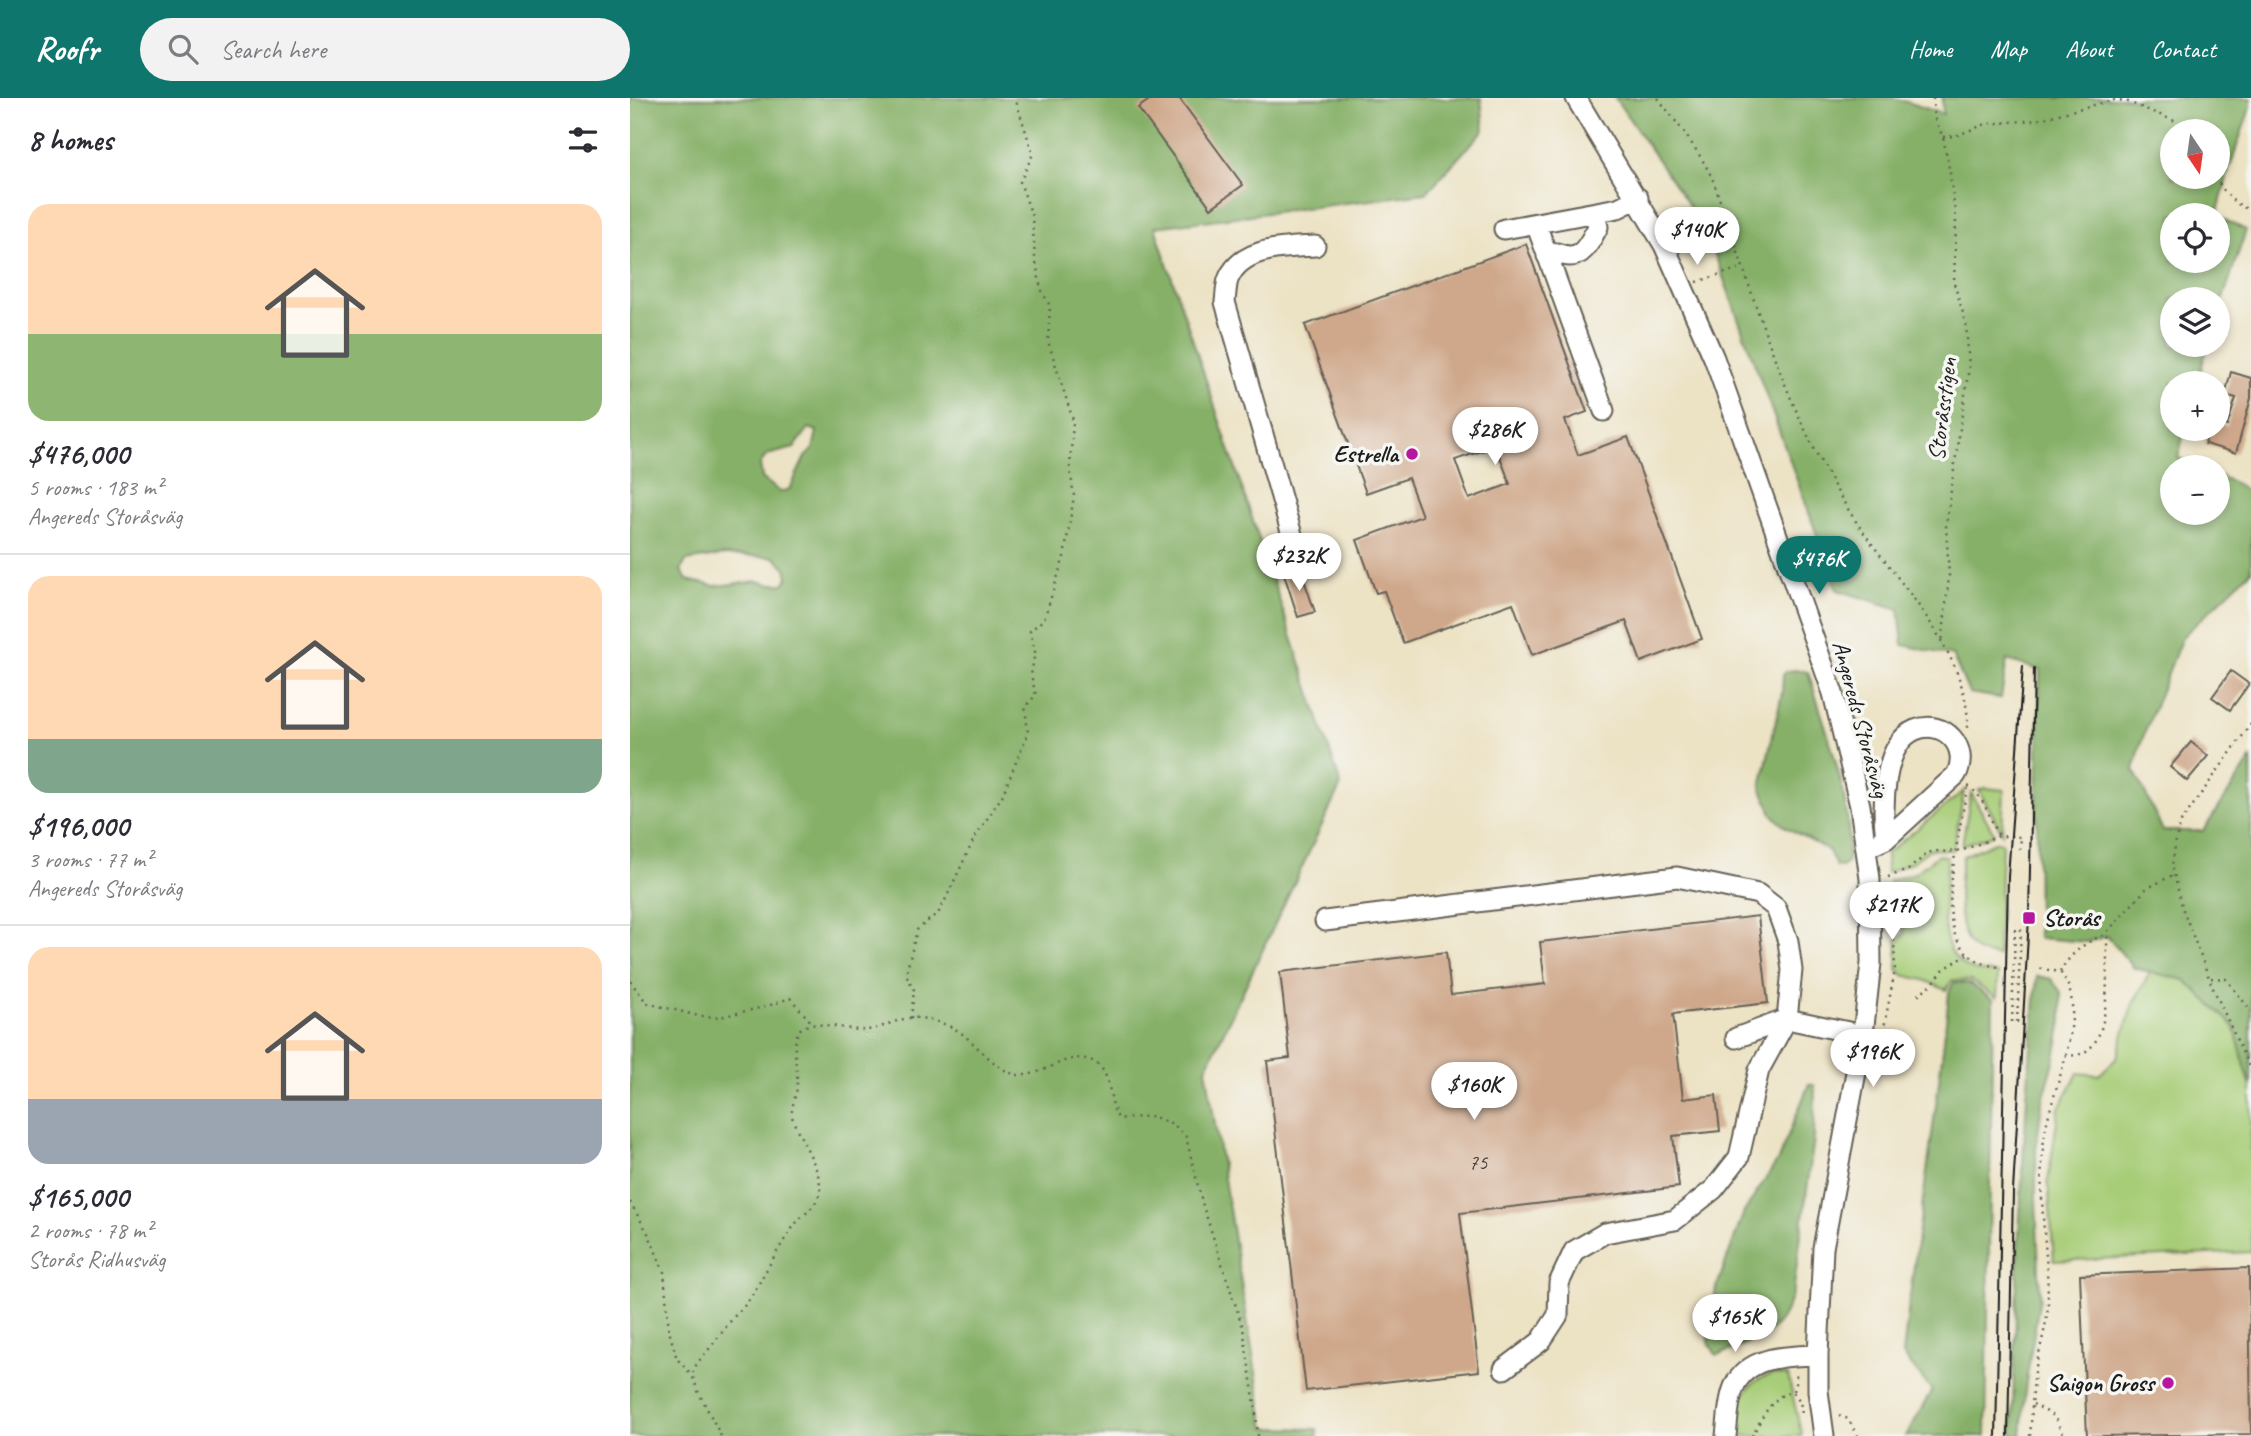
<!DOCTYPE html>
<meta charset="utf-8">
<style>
body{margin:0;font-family:Caveat,sans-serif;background:#f2f2f3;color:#2b2b33;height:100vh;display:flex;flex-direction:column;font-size:26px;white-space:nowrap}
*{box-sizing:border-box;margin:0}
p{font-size:23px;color:#7c7c81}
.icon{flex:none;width:38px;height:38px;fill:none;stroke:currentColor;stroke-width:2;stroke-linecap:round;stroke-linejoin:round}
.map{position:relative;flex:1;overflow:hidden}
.details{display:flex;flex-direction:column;background:#fff;width:630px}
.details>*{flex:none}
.needle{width:46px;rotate:167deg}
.tools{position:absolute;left:1530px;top:21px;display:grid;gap:14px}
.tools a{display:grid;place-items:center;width:70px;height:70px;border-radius:50%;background:#fff;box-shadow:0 4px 10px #0003;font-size:35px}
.price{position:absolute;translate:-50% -60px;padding:0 16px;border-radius:24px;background:#fff;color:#222;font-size:23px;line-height:46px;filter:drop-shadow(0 2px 4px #0008)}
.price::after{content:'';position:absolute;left:50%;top:42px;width:21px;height:16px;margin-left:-10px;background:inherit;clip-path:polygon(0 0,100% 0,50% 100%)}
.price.active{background:#0f766e;color:#fff}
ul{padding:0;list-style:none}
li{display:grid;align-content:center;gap:14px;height:371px;padding:0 28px}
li+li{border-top:2px solid #e1e1e2}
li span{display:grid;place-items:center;height:217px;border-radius:21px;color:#555}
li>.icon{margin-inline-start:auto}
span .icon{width:126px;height:126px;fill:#fffc;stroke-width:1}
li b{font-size:30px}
h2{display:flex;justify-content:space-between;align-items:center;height:84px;padding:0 28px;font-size:30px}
header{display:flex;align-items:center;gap:42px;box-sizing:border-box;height:98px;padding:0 35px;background:#0f766e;color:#fff}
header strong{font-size:33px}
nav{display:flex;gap:38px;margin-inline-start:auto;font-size:24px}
.search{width:490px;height:63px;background:#f2f2f3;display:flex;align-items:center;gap:18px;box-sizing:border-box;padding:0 24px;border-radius:38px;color:#7c7c81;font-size:26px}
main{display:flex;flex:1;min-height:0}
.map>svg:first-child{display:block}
.green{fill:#a8cd78;stroke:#62744a;stroke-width:2}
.forest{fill:#86b068;stroke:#516642;stroke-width:2;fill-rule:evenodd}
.building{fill:#cfa88b;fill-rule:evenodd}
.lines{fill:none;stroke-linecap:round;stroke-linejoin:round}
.minor-casing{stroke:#656157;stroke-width:23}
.path{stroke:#656157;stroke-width:2.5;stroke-dasharray:2 5;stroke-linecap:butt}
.minor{stroke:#fff;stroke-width:19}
.tram{stroke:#1c1c1c;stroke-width:2}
.poi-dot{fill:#b5179e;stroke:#f6f6f2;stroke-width:2.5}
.labels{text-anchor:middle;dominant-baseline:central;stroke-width:7;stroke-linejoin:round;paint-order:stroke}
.number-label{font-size:21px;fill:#493f38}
.street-label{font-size:24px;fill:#1c1c1c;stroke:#f6f6f2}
.poi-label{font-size:24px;font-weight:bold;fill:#1c1c1c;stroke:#f6f6f2;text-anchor:end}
</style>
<header>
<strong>Roofr</strong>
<div class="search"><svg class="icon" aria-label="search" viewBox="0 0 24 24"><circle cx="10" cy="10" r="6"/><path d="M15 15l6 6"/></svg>Search here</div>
<nav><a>Home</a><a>Map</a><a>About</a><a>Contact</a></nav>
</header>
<main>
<section class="details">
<h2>8 homes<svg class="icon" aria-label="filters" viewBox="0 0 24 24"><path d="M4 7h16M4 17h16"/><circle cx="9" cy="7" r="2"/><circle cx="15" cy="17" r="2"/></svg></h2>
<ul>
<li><span style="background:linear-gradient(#ffd9b3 60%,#8fb573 0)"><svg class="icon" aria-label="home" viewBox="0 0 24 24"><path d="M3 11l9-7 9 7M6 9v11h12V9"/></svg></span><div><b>$476,000</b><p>5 rooms · 183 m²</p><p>Angereds Storåsväg</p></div></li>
<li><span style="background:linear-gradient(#ffd9b3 75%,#7fa58c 0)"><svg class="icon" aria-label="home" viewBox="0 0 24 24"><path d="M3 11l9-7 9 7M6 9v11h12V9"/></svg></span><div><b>$196,000</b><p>3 rooms · 77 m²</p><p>Angereds Storåsväg</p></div></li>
<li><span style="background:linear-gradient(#ffd9b3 70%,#9aa5b1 0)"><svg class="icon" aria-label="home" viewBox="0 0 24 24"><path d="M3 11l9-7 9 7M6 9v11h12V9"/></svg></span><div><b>$165,000</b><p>2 rooms · 78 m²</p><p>Storås Ridhusväg</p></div></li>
</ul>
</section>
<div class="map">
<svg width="1621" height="1338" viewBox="0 0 1621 1338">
<rect width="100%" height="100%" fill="#f6f6f2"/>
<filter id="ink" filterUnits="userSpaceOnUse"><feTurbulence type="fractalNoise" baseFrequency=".0143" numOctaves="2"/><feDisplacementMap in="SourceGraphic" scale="14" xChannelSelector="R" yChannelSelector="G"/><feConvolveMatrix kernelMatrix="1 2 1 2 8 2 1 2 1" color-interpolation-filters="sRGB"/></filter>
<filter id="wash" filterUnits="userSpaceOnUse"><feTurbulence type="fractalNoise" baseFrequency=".00686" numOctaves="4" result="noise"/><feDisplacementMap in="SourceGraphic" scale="28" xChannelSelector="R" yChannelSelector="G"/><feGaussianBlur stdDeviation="1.57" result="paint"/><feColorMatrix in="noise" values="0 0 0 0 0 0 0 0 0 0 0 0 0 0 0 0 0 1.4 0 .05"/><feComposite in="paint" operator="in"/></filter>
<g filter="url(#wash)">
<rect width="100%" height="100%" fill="#ece2c4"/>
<path class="green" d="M1355,690l19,2 -2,43 -23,-43z
M1334,693l-11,59 -23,-1 -18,13 -25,11 -1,-19z
M1341,695l23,40 -4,3 -28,9z
M1365,744h7l-4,114c-7,-1 -15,-1 -21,-5 -24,-15 -18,-72 -14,-95z
M1308,757l9,2c1,33 -17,95 24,112 7,3 18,3 27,5l-1,24 -26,-17 -19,-1 -6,10 -22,-10 -21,-5 -6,-6v-30l7,-4 -1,-11 -7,-11 -7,-32 26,-8z
M1520,874l35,8 49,46 17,62v164l-197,9 -6,-80 11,-73 19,-35 21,2 18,-17 15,-52z
M1145,1276l13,2 14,60h-68c6,-29 6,-56 41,-62z"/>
<path class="forest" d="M0,0h851l3,32 -58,63 -271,34 186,558 -135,284 59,359 52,1 1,7h-688zM179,330l8,3 -4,18 -8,8 -15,32 -10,3 -18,-14 -2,-14 7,-9 27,-7zM93,457l51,2 12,11 2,9 -4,7h-15l-11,-3 -43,5 -28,-6 -6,-10 5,-9z
M985,0h280l48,16 -1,-16h309v7l-22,65 -12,45h-45v46h45v-45l29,14 -29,87v-18h-45v46h36l-11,38h-25v46h13l-7,29 21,9h-27v46h45v-38l20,9 14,10v77l-69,66 -40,103 -8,30 29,61h40l48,-72v329l-17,-62 -49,-46 -51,-12 -27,-32 -20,6 -49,-4 -1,-134 3,-134 -33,-10 -6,38 -32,-5 -16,-37 -50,-11 -4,-36 -62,-19 -131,-360zM1542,33h45v46h-45z
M1168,572l10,2c16,51 49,140 39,191l-6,4 -5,-1 -7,-15 -45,-25 -12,-12 -11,-27 21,-94 1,-18 4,-4z
M1407,878l14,3 10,13 1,29 -7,37 -13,46 -6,45v49l4,99 -14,85 -5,54h-9l6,-187 9,-154z
M1324,884l16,2 23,16 -7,436h-80l26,-46 -29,-35c13,-122 35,-242 46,-363z
M1179,986l6,2 -1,52 -20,148c-9,37 -17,44 -52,59 -9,4 -16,8 -26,10l-7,-12 -1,-13 8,-41 28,-77 34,-52z"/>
<g id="blocks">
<path class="building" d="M522,0h27l64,87 -32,23 -73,-100z
M896,146l61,168 -22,8 13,35 50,-18 74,202 -61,23 -15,-41 -94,34 -19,-52 -110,40 -19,-52 -8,2 -19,-53 65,-24 -14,-38 -42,15 -61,-168zM866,348l14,38 -41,15 -14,-39z
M1601,274l20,6v20l-15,55 -31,-9 4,-15h8v-6l10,3 9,-28 -11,-3z
M670,470l15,44 -17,5 -14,-43z
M1601,573l18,13 -19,26 -18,-13z
M1561,644l17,14 -21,25 -17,-14z
M1128,818l10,87 -95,11 10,85 33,-4 4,36 -47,5 6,51 -219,26 19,158 -173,20 -39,-330 23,-3 -10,-86 166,-20 5,43 94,-11 -5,-42z
M1619,1170l2,166 -164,2 -7,-161z"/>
</g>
</g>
<g filter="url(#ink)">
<use href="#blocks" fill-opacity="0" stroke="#656157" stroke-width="2"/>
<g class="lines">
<g class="minor-casing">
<path id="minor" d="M946,0l88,147 50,113 119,335 27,113 10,73 1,84 -8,72 -40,213 -5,107v36l6,45
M906,126l68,187
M874,131l114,-21 20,-10
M917,158l10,-3c25,10 30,-7 41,-26l-3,-14
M662,437l-67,-233c1,-7 1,-16 3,-22 13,-34 58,-32 87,-34
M1236,750l20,-9 70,-64c15,-27 -12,-57 -41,-45 -33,14 -33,79 -29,109
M695,823l352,-44 81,17 18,14 12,33 4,29 -5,49 -28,51 -20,87 -25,32 -39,31 -70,13 -31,18 -15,32 -1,32 -17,26 -37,28
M1157,921l76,16
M1106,940l51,-19
M1096,1338c2,-16 2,-35 8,-49 14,-32 55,-31 84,-32"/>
</g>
<path class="path" d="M1028,0c18,24 37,47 51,74 6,11 9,23 13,35 13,35 24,70 36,105 24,69 51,135 90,197 41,67 121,137 120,220
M1303,0l1,19 9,20 7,36 6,47 -2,63 12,40 3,44 -23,158 3,51 -7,68
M1313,39l12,-1 31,-12 50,-4 77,-20 15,2 47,19 15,10
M1586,79c7,15 18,28 35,33
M1067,184l47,-15
M1621,626l-70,98 -5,17 -4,27 11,44 30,78 38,83
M1338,688c16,10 22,33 31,50
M1337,690c-6,36 -20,95 -16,130 3,28 21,46 48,49
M1258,779l20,-7 20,-17 7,-2 14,1 14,-2 36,-14 22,1 -1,14
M1385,831l-3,93h5l4,-93
M1430,874c8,-16 29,-35 48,-37
M1581,880l15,1 25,32
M0,883l17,22 52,13 21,1 48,-11 22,-8 22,25
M1288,897l16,-13 9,-12 24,-16
M281,920l3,-28 -8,-16 11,-44 23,-19 34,-72 28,-43 26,-63 -3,-26 11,-12 -5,-20 4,-23 -5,-21 14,-12 20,-62 10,-61 -4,-28 3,-48 -25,-79 2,-35 -9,-17 -6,-32 -3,-41 -12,-34 13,-28 -18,-56
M1252,940l13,-68 -2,-58 -5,-26
M1435,957c55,8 38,-94 43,-124l38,-42 27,-14
M0,1104l19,33 15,37 5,59 8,28 15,16
M1164,1293l2,-7v-10
M1403,1306l21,12 10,20
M1209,1317l9,4 10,17
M91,1338l-23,-45 -6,-16 5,-12c13,-14 24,-30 36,-45 6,-7 13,-13 17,-20 15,-24 27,-49 44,-72 9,-13 26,-20 26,-38 1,-17 -18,-47 -25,-63 -8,-15 2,-26 2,-41 1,-16 -6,-36 1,-52 9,-16 50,-1 65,-2 17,0 31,-10 46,-12 13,-2 35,5 46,11 19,11 39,40 59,45 26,7 49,-23 76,-14 24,8 17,44 29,59l33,-3 21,8 13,13 17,69 40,122 12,77 3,31
M1122,1338c9,-16 21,-43 41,-44l7,9 2,13 3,1
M1400,1338c2,-21 2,-43 5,-64 4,-23 12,-45 13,-69 0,-59 -13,-117 -2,-176 8,-42 45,-119 14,-155l-23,-4"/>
<use href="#minor" class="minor"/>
<path class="tram" d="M1366,1338l12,-559 15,-211
M1378,1338l5,-245 16,-273 5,-250"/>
</g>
</g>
<g class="poi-dot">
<circle cx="782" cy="356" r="7"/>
<rect x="1392" y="813" width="14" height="14" rx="3.5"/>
<circle cx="1538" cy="1285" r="7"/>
</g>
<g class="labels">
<g class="number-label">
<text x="848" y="1064">75</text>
</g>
<g class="street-label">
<text transform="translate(1312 311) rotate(-83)">Storåsstigen</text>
<text transform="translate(1231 621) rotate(75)">Angereds Storåsväg</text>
</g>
<g class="poi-label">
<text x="768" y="356">Estrella</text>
<text x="1413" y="820" text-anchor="start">Storås</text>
<text x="1524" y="1285">Saigon Gross</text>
</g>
</g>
</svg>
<div class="tools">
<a><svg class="needle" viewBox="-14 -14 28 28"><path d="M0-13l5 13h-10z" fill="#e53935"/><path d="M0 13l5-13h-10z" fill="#7c7c81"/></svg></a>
<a><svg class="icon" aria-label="locate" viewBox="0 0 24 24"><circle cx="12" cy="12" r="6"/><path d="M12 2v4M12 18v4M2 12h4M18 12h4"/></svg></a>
<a><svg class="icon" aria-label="layers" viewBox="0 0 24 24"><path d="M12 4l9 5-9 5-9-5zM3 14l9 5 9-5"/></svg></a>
<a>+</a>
<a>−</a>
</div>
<b class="price" style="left:1067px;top:169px">$140K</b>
<b class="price" style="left:865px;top:369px">$286K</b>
<b class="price" style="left:669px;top:495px">$232K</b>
<b class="price active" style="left:1189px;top:498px">$476K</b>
<b class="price" style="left:1262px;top:844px">$217K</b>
<b class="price" style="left:1243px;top:991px">$196K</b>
<b class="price" style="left:844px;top:1024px">$160K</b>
<b class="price" style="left:1105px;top:1256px">$165K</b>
</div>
</main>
